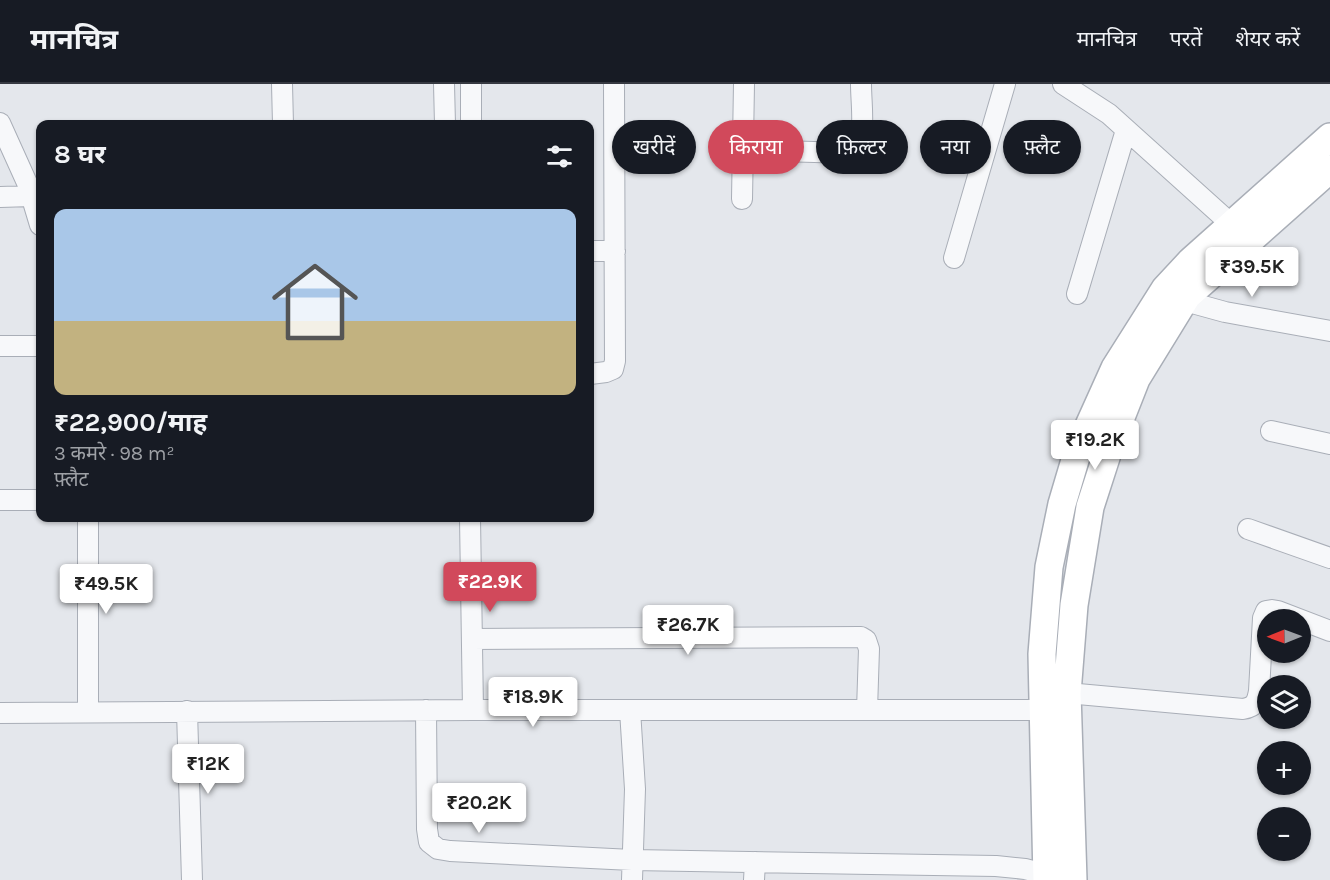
<!DOCTYPE html>
<html lang="hi">
<meta charset="utf-8">
<style>
body{margin:0;font-family:Karla,"Noto Sans Devanagari",sans-serif;background:#20242c;color:#f1f3f6;height:100vh;display:flex;flex-direction:column;font-size:22px;white-space:nowrap}
*{box-sizing:border-box;margin:0}
p{font-size:20px;color:#9ea1a6}
.icon{flex:none;width:33px;height:33px;fill:none;stroke:currentColor;stroke-width:2;stroke-linecap:round;stroke-linejoin:round}
.map{position:relative;flex:1;overflow:hidden}
.side{position:absolute;left:36px;top:36px;width:558px;height:402px;display:flex;flex-direction:column;background:#171b24;border-radius:12px;box-shadow:0 2px 4px #0004}
.side>*{flex:none}
.guide{position:absolute;left:612px;top:36px;width:570px;height:54px;display:flex;gap:12px}
.needle{width:39px;rotate:269deg}
.tools{position:absolute;left:1257px;top:525px;display:grid;gap:12px}
.tools a{display:grid;place-items:center;width:54px;height:54px;border-radius:50%;background:#171b24;box-shadow:0 2px 4px #0004;font-size:30px}
.price{position:absolute;translate:-50% -51px;padding:0 14px;border-radius:6px;background:#fff;color:#222;font-size:20px;line-height:39px;filter:drop-shadow(0 2px 3px #0008)}
.price::after{content:'';position:absolute;left:50%;top:36px;width:18px;height:14px;margin-left:-9px;background:inherit;clip-path:polygon(0 0,100% 0,50% 100%)}
.price.selected{background:#d1495b;color:#fff}
ul{padding:0;list-style:none}
li{display:grid;align-content:center;gap:12px;height:318px;padding:0 18px}
li+li{border-top:2px solid #363941}
li span{display:grid;place-items:center;height:186px;border-radius:12px;color:#555}
li>.icon{margin-inline-start:auto}
span .icon{width:108px;height:108px;fill:#fffc;stroke-width:1}
li b{font-size:26px}
h2{display:flex;justify-content:space-between;align-items:center;height:72px;padding:0 18px;font-size:26px}
.tag{padding:0 21px;border-radius:27px;background:#171b24;box-shadow:0 2px 4px #0004;font-size:21px;line-height:54px}
.tag.selected{background:#d1495b;color:#fff}
header{display:flex;align-items:center;gap:36px;box-sizing:border-box;height:84px;padding:0 30px;background:#171b24;border-bottom:2px solid #363941}
header strong{font-size:28px}
nav{display:flex;gap:33px;margin-inline-start:auto;font-size:21px}
.map>svg:first-child{display:block}
.lines{fill:none;stroke-linecap:round;stroke-linejoin:round}
.street-casing{stroke:#a9aeb7;stroke-width:22}
.secondary-casing{stroke:#a9aeb7;stroke-width:30}
.street{stroke:#f7f8fa;stroke-width:20}
.secondary{stroke:#fff;stroke-width:27}
</style>
<header>
<strong>मानचित्र</strong>
<nav><a>मानचित्र</a><a>परतें</a><a>शेयर करें</a></nav>
</header>
<div class="map">
<svg width="1330" height="796" viewBox="0 0 1330 796">
<rect width="100%" height="100%" fill="#e4e7ec"/>
<g class="lines">
<g class="street-casing">
<path id="street" d="M282,0l1,40
M444,0l1,40
M471,0v40
M1063,0l46,30 131,118
M0,39l28,62 12,40
M743,66l106,3 7,-2c10,-20 5,-46 5,-67
M0,113l31,-1
M742,115l2,-115
M590,167h25
M954,174l51,-174
M1077,210l49,-164
M1175,211l10,6 40,11 105,19
M0,262h40
M590,290l16,-2 7,-3 2,-8 -1,-277
M1271,347l59,13
M0,416h40
M470,434l3,192
M1248,445l82,29
M472,555l389,-2 5,3 3,9 -2,61
M1067,609l176,16c12,-2 14,-7 16,-18l4,-73 3,-7 6,-1 6,1 52,20
M426,626l1,119 2,13 9,7 12,2 182,9 364,6 29,3 34,9
M630,626l5,79 -3,91
M187,627l5,169
M88,628v-194
M0,629l473,-3h583
M754,796l1,-18"/>
</g>
<g class="secondary-casing">
<path id="secondary" d="M1047,796l-5,-226 7,-87 13,-63 16,-54 37,-82 50,-79 26,-28 139,-124
M1073,796l-6,-187 7,-88 16,-98 20,-62 26,-66 51,-83 143,-127"/>
</g>
<use href="#street" class="street"/>
<use href="#secondary" class="secondary"/>
</g>
</svg>
<div class="tools">
<a><svg class="needle" viewBox="-14 -14 28 28"><path d="M0-13l5 13h-10z" fill="#e53935"/><path d="M0 13l5-13h-10z" fill="#9ea1a6"/></svg></a>
<a><svg class="icon" aria-label="layers" viewBox="0 0 24 24"><path d="M12 4l9 5-9 5-9-5zM3 14l9 5 9-5"/></svg></a>
<a>+</a>
<a>−</a>
</div>
<b class="price" style="left:1252px;top:214px">₹39.5K</b>
<b class="price" style="left:1095px;top:387px">₹19.2K</b>
<b class="price selected" style="left:490px;top:529px">₹22.9K</b>
<b class="price" style="left:106px;top:531px">₹49.5K</b>
<b class="price" style="left:688px;top:572px">₹26.7K</b>
<b class="price" style="left:533px;top:644px">₹18.9K</b>
<b class="price" style="left:208px;top:711px">₹12K</b>
<b class="price" style="left:479px;top:750px">₹20.2K</b>
<div class="guide">
<a class="tag">खरीदें</a>
<a class="tag selected">किराया</a>
<a class="tag">फ़िल्टर</a>
<a class="tag">नया</a>
<a class="tag">फ़्लैट</a>
</div>
<section class="side">
<h2>8 घर<svg class="icon" aria-label="filters" viewBox="0 0 24 24"><path d="M4 7h16M4 17h16"/><circle cx="9" cy="7" r="2"/><circle cx="15" cy="17" r="2"/></svg></h2>
<ul>
<li><span style="background:linear-gradient(#a9c7e8 60%,#c2b280 0)"><svg class="icon" aria-label="home" viewBox="0 0 24 24"><path d="M3 11l9-7 9 7M6 9v11h12V9"/></svg></span><div><b>₹22,900/माह</b><p>3 कमरे · 98 m²</p><p>फ़्लैट</p></div></li>
</ul>
</section>
</div>
